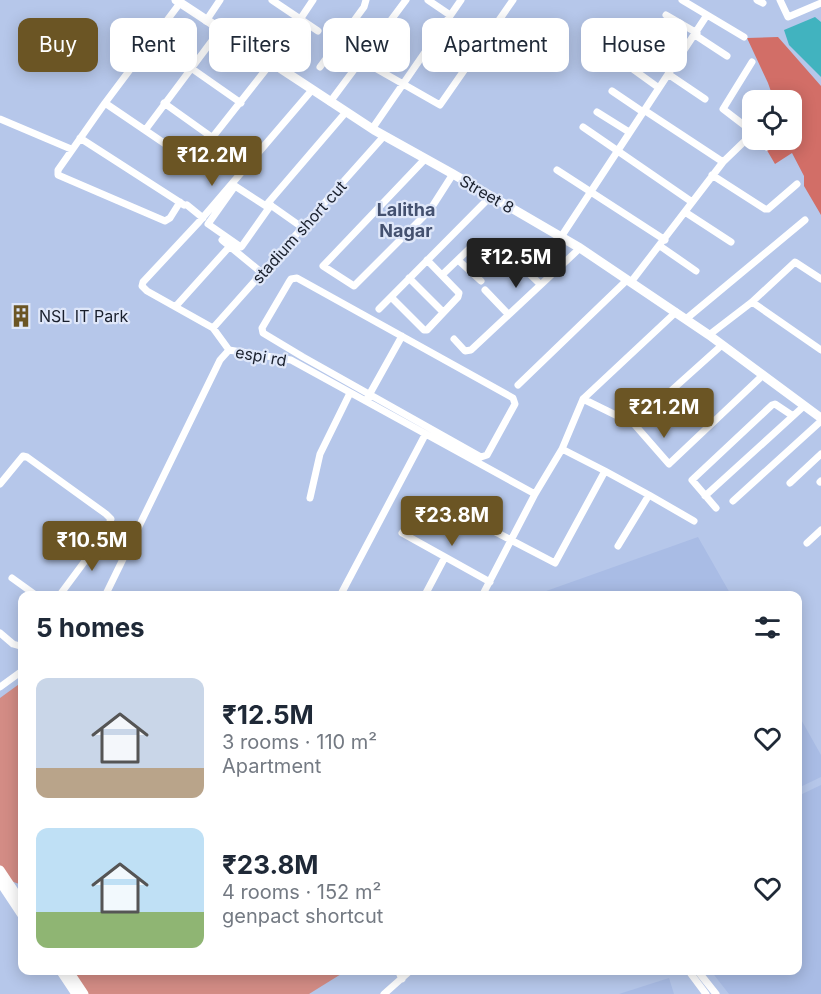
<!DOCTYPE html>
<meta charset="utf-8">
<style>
body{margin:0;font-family:Inter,sans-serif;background:#f6f6f7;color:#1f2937;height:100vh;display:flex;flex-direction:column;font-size:22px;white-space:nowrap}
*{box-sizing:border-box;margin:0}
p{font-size:20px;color:#747a83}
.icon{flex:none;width:33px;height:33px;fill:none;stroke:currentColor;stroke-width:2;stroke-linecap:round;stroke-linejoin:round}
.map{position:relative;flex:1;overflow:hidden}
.side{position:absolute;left:18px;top:591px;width:784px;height:384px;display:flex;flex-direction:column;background:#fff;border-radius:12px;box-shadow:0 3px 15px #0003}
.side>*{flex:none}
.guide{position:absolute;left:18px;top:18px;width:786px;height:54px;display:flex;gap:12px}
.controls{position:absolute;left:742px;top:90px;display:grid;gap:12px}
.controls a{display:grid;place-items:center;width:60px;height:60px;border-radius:12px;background:#fff;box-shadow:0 3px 15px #0003;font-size:30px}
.price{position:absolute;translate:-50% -51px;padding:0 14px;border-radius:6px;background:#6b5524;color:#fff;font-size:20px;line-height:39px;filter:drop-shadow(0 2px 3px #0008)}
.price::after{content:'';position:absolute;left:50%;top:36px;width:18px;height:14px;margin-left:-9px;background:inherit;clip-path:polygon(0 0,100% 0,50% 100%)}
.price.active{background:#222;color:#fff}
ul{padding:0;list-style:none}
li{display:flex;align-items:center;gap:18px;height:150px;padding:0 18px}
li span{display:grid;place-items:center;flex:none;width:168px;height:120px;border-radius:12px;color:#555}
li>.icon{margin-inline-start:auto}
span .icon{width:72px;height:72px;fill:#fffc;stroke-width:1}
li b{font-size:26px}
h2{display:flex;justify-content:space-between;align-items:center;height:72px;padding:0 18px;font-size:26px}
.tag{padding:0 21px;border-radius:12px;background:#fff;box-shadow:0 3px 15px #0003;font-size:21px;line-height:54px}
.tag.active{background:#6b5524;color:#fff}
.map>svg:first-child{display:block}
.built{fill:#a9bce5}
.green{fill:#d38c85}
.forest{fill:#d26e67}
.water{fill:#41b3bf}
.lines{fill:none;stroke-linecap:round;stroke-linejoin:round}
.minor{stroke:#fff;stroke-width:7}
.tertiary{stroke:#fff;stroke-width:9}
.labels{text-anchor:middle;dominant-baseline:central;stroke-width:4.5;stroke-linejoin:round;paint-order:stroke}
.street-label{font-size:16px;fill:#191f2c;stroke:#dfe7f9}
.poi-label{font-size:16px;fill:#191f2c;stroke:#dfe7f9;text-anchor:start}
.neighbourhood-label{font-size:18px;font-weight:bold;fill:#44516f;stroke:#dfe7f9}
</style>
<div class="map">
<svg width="821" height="994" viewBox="0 0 821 994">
<rect width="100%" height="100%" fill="#b6c7ea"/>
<path class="built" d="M698,537l33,58h-196z
M798,714l23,41v22l-23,11z
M821,785v209h-92l-18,-23 87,-1v-174z
M669,978l5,16h-55z"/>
<path class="green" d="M22,682v203l-14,-5 -8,-11v-171z
M73,971h273l-37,23h-221z"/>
<path class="forest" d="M778,37l43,49v129l-17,-29v-10l-12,-23 -17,11 -14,-24h31v-40h-18l-6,-17 -21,-45z"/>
<path class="water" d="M815,17l6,5v55l-32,-32 -5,-15z"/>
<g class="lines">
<path class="minor" d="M272,0l46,31
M428,0l22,15
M682,0l62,37
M757,0l6,3
M780,0l8,17 33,-14
M180,3l-75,100 106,72
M666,15l31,18
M206,21l14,-21
M695,35l32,21
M289,36l24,-36
M361,60l79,45 73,-105
M653,61l11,-19 -17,-10 -12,19 35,20
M752,62l-29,47 30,23
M320,67l44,-60 2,-7
M191,68l50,35
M634,70l25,18
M668,74l37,25
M612,91l31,21
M330,102l76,-102
M105,103l-47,67v5l107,46 5,-3 10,-16
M164,103l49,35
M644,110l79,52
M597,112l32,20
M0,119l71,30
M583,127l109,75
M146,129l74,-99
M372,129l89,-129
M80,138l104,67
M764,140l3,7
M425,159l-102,107 31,20 76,-76 23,-36
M193,162l78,-99
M557,170l108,70
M712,175l53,34h3l29,-25
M268,203l78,-91
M269,204l34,24
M187,205l16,13
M269,208l-34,-22 -27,38 33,23 1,-1 29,-41
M685,212l46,30
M561,237l146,-222
M222,240l40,33
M660,246l36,25
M458,260l23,21
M442,275l27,-26 3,-1 13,8 8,-9 5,-3 42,40
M297,278l216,120 2,6 -28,51 -6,2 -178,-100 -40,-24 -1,-5 27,-46 2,-3z
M409,278l34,34
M631,282l92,-120 30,-29
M485,290l23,24
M391,297l33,33h3l31,-33 1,-4 -32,-33
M752,302l69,48
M176,306l54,-60
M379,309l112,-113
M686,319l119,-99
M213,328l171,-192
M709,335l43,-33 43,-40 26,17
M454,339l11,12 6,-1 109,-102
M722,345l-88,79 35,40 93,-88
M229,350l-16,-22 -66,-37 -5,-5 1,-4 56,-60 113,-132
M518,385l109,-105
M368,397l34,-61
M583,399l51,25
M562,449l43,22
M820,482l1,-1
M790,483l31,-29
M0,484l23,-28 4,1 79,57 5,5 -6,15 -46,62
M705,496l99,-90
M310,498l10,-44 30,-61
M733,501l88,-80
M442,504l113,59 50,-92 44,24
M716,508l-24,-28 80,-75 3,-1 18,12
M402,533l88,49
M105,534l22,15
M807,543l14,-13
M618,546l31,-51 45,26
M12,578l25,18
M426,593l19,-36
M105,596l115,-236 9,-10 62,10 244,134
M340,596l85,-161
M482,596l53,-102 27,-45 21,-50 93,-87
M0,633l13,11 7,2 2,-1
M0,687l22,-16
M398,970l4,9
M688,970l18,24
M697,970l19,24
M384,994l27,-24"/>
<path class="tertiary" d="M176,0l198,130 79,44 127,74 129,87 112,83
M0,870l22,33
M0,882l22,33
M60,970l16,24
M68,970l16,24"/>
</g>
<defs>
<g id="building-bare" transform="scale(1.8)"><path d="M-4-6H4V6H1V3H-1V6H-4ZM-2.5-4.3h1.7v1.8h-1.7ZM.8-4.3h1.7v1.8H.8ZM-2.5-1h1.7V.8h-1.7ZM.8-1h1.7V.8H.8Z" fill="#6b5524" stroke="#dfe7f9" stroke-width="2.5" paint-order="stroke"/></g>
</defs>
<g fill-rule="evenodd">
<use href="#building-bare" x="21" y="316"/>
</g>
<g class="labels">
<g class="street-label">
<text transform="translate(487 194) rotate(30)">Street 8</text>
<text transform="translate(299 232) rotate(-48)">stadium short cut</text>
<text transform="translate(261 356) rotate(10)">espi rd</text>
</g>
<g class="poi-label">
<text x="39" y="316">NSL IT Park</text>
</g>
<g class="neighbourhood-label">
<text x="406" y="209">Lalitha<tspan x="406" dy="21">Nagar</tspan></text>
</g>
</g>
</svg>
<div class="controls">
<a><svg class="icon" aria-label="locate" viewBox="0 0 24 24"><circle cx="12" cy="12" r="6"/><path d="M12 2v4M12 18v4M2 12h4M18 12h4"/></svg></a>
</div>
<b class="price" style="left:212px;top:187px">₹12.2M</b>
<b class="price active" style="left:516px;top:289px">₹12.5M</b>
<b class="price" style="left:664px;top:439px">₹21.2M</b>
<b class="price" style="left:452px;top:547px">₹23.8M</b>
<b class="price" style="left:92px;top:572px">₹10.5M</b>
<div class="guide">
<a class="tag active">Buy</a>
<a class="tag">Rent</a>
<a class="tag">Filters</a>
<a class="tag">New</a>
<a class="tag">Apartment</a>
<a class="tag">House</a>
</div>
<section class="side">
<h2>5 homes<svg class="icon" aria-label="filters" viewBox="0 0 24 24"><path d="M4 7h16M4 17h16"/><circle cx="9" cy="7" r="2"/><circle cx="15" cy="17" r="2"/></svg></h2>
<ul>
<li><span style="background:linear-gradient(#c9d6e8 75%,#b9a48a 0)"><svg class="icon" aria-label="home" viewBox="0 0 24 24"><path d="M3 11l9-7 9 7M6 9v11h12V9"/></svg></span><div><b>₹12.5M</b><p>3 rooms · 110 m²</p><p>Apartment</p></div><svg class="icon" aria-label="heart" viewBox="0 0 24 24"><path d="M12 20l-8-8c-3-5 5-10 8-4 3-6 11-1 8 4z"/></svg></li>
<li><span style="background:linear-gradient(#bfe0f5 70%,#8fb573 0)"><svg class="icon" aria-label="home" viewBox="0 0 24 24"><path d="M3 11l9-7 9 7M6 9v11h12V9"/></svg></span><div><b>₹23.8M</b><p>4 rooms · 152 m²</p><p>genpact shortcut</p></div><svg class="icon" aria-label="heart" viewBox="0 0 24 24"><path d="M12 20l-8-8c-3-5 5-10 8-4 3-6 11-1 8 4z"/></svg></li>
</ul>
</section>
</div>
